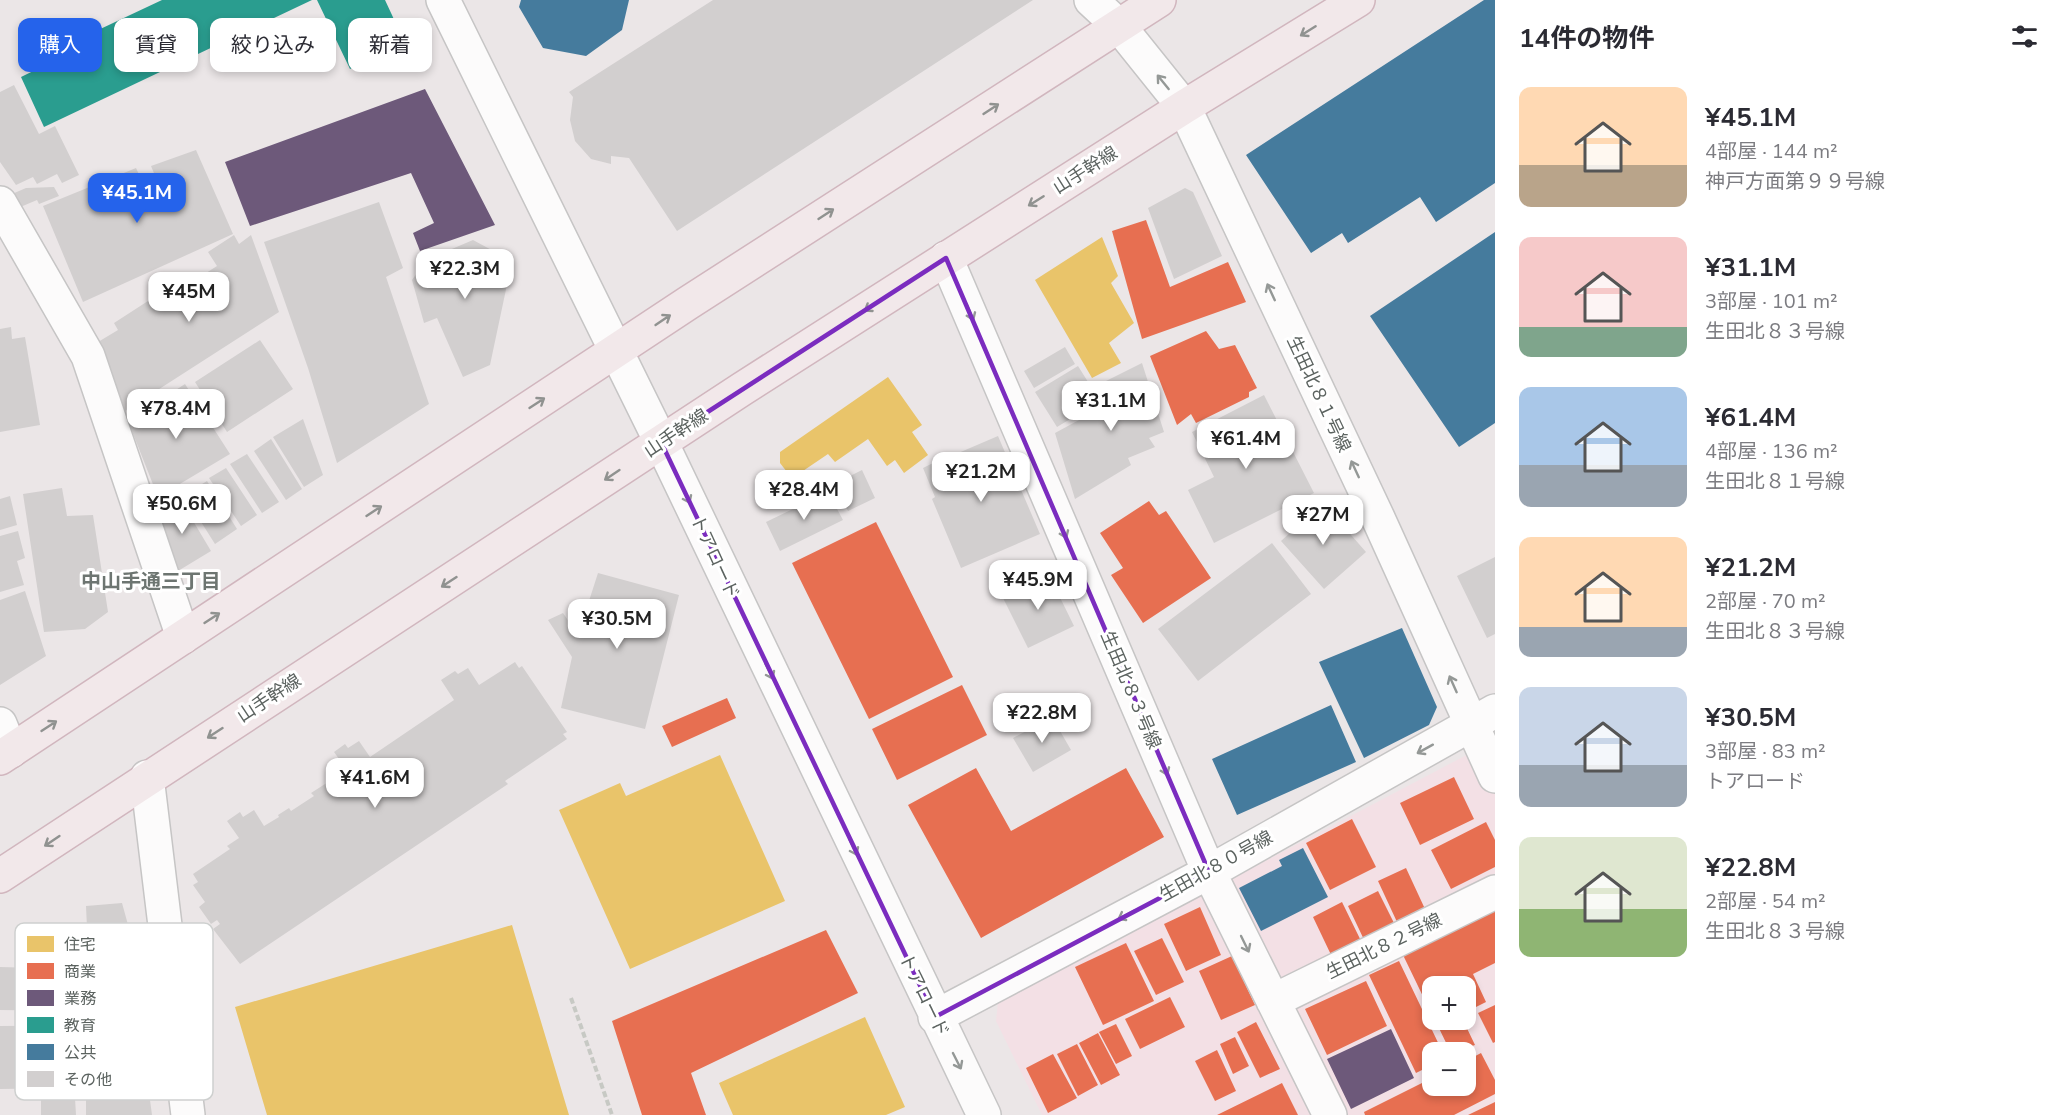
<!DOCTYPE html>
<html lang="ja">
<meta charset="utf-8">
<style>
body{margin:0;font-family:"Nunito Sans","Noto Sans JP",sans-serif;background:#f7f7f7;color:#2b2b33;height:100vh;display:flex;flex-direction:column;font-size:22px;white-space:nowrap}
*{box-sizing:border-box;margin:0}
p{font-size:20px;color:#7c7c81}
.icon{flex:none;width:33px;height:33px;fill:none;stroke:currentColor;stroke-width:2;stroke-linecap:round;stroke-linejoin:round}
.map{position:relative;flex:1;overflow:hidden}
.drawer{display:flex;flex-direction:column;background:#fff;width:570px}
.drawer>*{flex:none}
.banner{position:absolute;left:18px;top:18px;width:570px;height:54px;display:flex;gap:12px}
.tools{position:absolute;left:1422px;top:976px;display:grid;gap:12px}
.tools a{display:grid;place-items:center;width:54px;height:54px;border-radius:12px;background:#fff;box-shadow:0 3px 9px #0003;font-size:30px}
.price{position:absolute;translate:-50% -51px;padding:0 14px;border-radius:12px;background:#fff;color:#222;font-size:20px;line-height:39px;filter:drop-shadow(0 2px 3px #0008)}
.price::after{content:'';position:absolute;left:50%;top:36px;width:18px;height:14px;margin-left:-9px;background:inherit;clip-path:polygon(0 0,100% 0,50% 100%)}
.price.on{background:#2563eb;color:#fff}
ul{padding:0;list-style:none}
li{display:flex;align-items:center;gap:18px;height:150px;padding:0 24px}
li span{display:grid;place-items:center;flex:none;width:168px;height:120px;border-radius:12px;color:#555}
li>.icon{margin-inline-start:auto}
span .icon{width:72px;height:72px;fill:#fffc;stroke-width:1}
li b{font-size:26px}
h2{display:flex;justify-content:space-between;align-items:center;height:72px;padding:0 24px;font-size:26px}
.chip{padding:0 21px;border-radius:12px;background:#fff;box-shadow:0 3px 9px #0003;font-size:21px;line-height:54px}
.chip.on{background:#2563eb;color:#fff}
main{display:flex;flex:1;min-height:0}
.map>svg:first-child{display:block}
.commercial{fill:#f3e0e5;fill-rule:evenodd}
.homes{fill:#e9c46a}
.shops{fill:#e76f51}
.offices{fill:#6d597a}
.schools{fill:#2a9d8f}
.public{fill:#457b9d}
.building{fill:#d2cfcf}
.lines{fill:none;stroke-linecap:round;stroke-linejoin:round}
.minor-casing{stroke:#c6c5c5;stroke-width:36}
.major-casing{stroke:#d1b6be;stroke-width:36}
.path{stroke:#c7c9c4;stroke-width:4;stroke-dasharray:6 3;stroke-linecap:butt}
.minor{stroke:#fcfbfb;stroke-width:33}
.major{stroke:#f2e8ea;stroke-width:33}
.oneway{stroke:#909290}
.oneway2{stroke:#949896}
.marked{fill:none;stroke:#7b2cbf;stroke-width:4.5;stroke-linejoin:round}
.labels{text-anchor:middle;dominant-baseline:central;stroke-width:6;stroke-linejoin:round;paint-order:stroke}
.street-label{font-size:18px;fill:#5c6360;stroke:#fff}
.neighbourhood-label{font-size:20px;font-weight:bold;fill:#6d7571;stroke:#fff}
.key{fill:#fff;stroke:#ced0cf;stroke-width:1.5}
.key-label{font-size:16px;fill:#5c6360}
</style>
<main>
<div class="map">
<svg width="1495" height="1115" viewBox="0 0 1495 1115">
<rect width="100%" height="100%" fill="#ebe6e7"/>
<path class="commercial" d="M1495,740v375h-453l-46,-94 2,-19zM1432,987h34v33h-34zM1432,1053h34v33h-34z"/>
<path class="homes" d="M1102,237l16,39 -7,7 23,40 -25,20 12,20 -29,15 -57,-98z
M888,377l34,48 -10,7 16,23 -24,18 -9,-13 -8,6 -19,-27 -33,23 -7,-8 -31,21 -10,-3 -7,-9v-11z
M720,755l65,146 -155,68 -71,-159 61,-27 6,13z
M512,925l57,190h-302l-32,-108z
M865,1017l40,90 -19,8h-153l-14,-32z"/>
<path class="shops" d="M1146,220l24,67 58,-25 18,40 -104,37 -30,-108z
M1206,331l13,18 16,-4 22,43 -8,4v5l-53,26 -5,-9 -14,11 -27,-69z
M1149,501l10,14 7,-4 45,67 -68,45 -32,-48 12,-7 -23,-35z
M876,522l77,155 -84,42 -77,-156z
M962,685l25,50 -90,45 -25,-51z
M727,698l9,20 -64,29 -10,-21z
M976,768l35,63 115,-63 38,69 -183,101 -73,-133z
M1454,777l20,42 -54,26 -20,-42z
M1352,819l24,48 -46,23 -24,-47z
M1486,822l9,18v27l-44,22 -20,-39z
M1406,868l19,41 -28,13 -19,-41z
M1378,891l20,40 -31,15 -19,-40z
M1342,902l21,43 -30,14 -20,-42z
M1200,907l21,48 -35,16 -22,-47z
M1495,911v52l-22,11 13,28 -20,10v-25h-34v28l-29,-60z
M826,930l32,63 -167,80 15,42h-64l-30,-94z
M1162,938l22,44 -28,13 -22,-44z
M1126,943l28,58 -51,24 -28,-58z
M1232,956l23,49 -34,15 -22,-49z
M1399,961l44,92h-11v12l-16,8 -47,-98z
M1366,981l21,45 -60,29 -22,-46z
M1170,997l15,30 -45,22 -15,-30z
M1495,1005v37l-2,1 -15,-30z
M1435,1020h28l12,25 -24,8z
M1256,1022l24,47 -20,9 -23,-46z
M1116,1024l16,32 -16,8 -17,-32z
M1098,1033l22,42 -19,10 -22,-42z
M1235,1037l14,29 -16,8 -13,-30z
M1077,1044l21,41 -20,11 -21,-42z
M1217,1050l19,41 -21,10 -20,-40z
M1481,1053l14,27v14l-41,21h-89l-1,-3 68,-34v8h34v-25z
M1053,1054l24,44 -29,15 -22,-45z
M1282,1083l16,32h-81z
M1495,1102v13h-27z"/>
<path class="offices" d="M425,89l70,136 -75,26 -7,-18 21,-10 -23,-50 -161,53 -25,-64z
M1391,1029l23,49 -63,31 -24,-50z"/>
<path class="schools" d="M162,0h150l-268,127 -23,-50 45,-22 -4,-8z
M317,0h68l20,43 -55,26z"/>
<path class="public" d="M521,0h108l-7,30 -36,26 -43,-8 -24,-41z
M1484,0h11v183l-59,39 -16,-25 -72,46 -6,-10 -31,20 -65,-98z
M1495,232v191l-36,24 -89,-131z
M1402,628l35,79 -8,18 -65,33 -45,-96z
M1331,705l25,57 -119,53 -25,-56z
M1303,848l25,49 -67,34 -22,-43 43,-22 -3,-6z"/>
<path class="building" d="M713,0h320l-356,231 -48,-73 -18,-2v8l-20,-5 -16,-18 -5,-21 3,-23 -4,-5z
M14,85l25,49 16,-8 24,49 -17,8 -5,-9 -20,10 -4,-7 -17,8 -16,-23v-70z
M196,150l37,84 -150,68 -40,-96 93,-38 7,15 13,-5 -5,-12z
M54,187l5,9 -20,8 -2,-4 -19,8 -6,-14 14,-6z
M1185,188l8,4 29,64 -48,23 -26,-71z
M379,202l24,66 -17,9 43,127 -92,59 -29,-95 -44,-126z
M234,235l5,9 12,-9 28,77 -154,99 -27,-69 20,-12 -4,-7 34,-22 5,6 64,-41 -9,-14z
M473,240l39,21 -22,104 -27,12 -26,-59 -13,5 -12,-43 14,-20z
M11,327l1,12 13,-2 15,88 -40,7v-103z
M260,340l33,49 -66,43 -32,-50z
M1065,347l10,17 -41,24 -10,-17z
M1142,363l22,69 -15,6 6,9 -27,11 3,7 -56,34 -20,-66 50,-27 -11,-19z
M1078,366l22,35 -43,26 -22,-35z
M185,384l45,70 -72,43 -30,-76z
M1264,395l50,98 -100,50 -26,-53 26,-13 -22,-45z
M303,419l20,56 -19,12 -31,-50z
M998,436l42,98 -79,34 -29,-69 3,-2 -12,-29 10,-5 5,12 22,-10 -4,-11z
M271,439l31,50 -16,11 -32,-49z
M247,454l32,48 -17,11 -32,-49z
M226,468l31,47 -16,11 -32,-48z
M862,470l13,28 -27,13 -14,-27z
M207,481l30,48 -22,15 -31,-49z
M62,488l5,28 26,-1 15,97 -23,17 -41,3 -21,-138z
M828,492l15,28 -63,31 -14,-29z
M10,496l7,29 -17,5v-31z
M180,499l31,52 -33,20 -22,-60z
M1323,503l43,49 -42,37 -43,-48z
M18,531l7,27 -8,3 7,24 -24,7v-56z
M1272,543l39,51 -113,87 -40,-52z
M1495,557v77l-8,4 -30,-62z
M598,573l81,22 -34,134 -84,-21 11,-51 -24,-37 15,-7 15,22z
M1048,573l26,53 -46,22 -26,-52z
M25,591l21,65 -46,29v-85z
M515,662l4,6 3,-2 45,66 -4,2 4,5 -62,42 3,3 -268,180 -27,-35 7,-5 -3,-4 -6,4 -12,-17 6,-5 -12,-17 5,-3 -5,-8 37,-25 -3,-3 12,-8 -12,-17 13,-9 3,5 11,-7 10,16 15,-9 -1,-2 11,-7 2,3 23,-15 -3,-3 36,-23 -13,-18 11,-8 3,4 11,-7 11,16 84,-57 -13,-20 14,-9 3,3 10,-6 11,17z
M1052,717l19,33 -38,22 -20,-34z
M122,903l8,29 6,80 -136,-2v-43l38,1v-30l17,1v-10l32,-1 -1,-22z
M135,1025l3,62 -138,2v-63z
M75,1098l1,17h-35v-16z
M86,1099l64,1 2,15h-66z"/>
<g class="lines">
<g class="minor-casing">
<path id="minor" d="M443,0l218,442 323,673
M1091,0l28,26 65,81 194,411 117,258
M0,203l88,153 95,281
M946,258l263,614 121,243
M0,724l11,27
M147,777l41,338
M1273,1001l222,-109
M935,1017l274,-145 286,-161"/>
</g>
<g class="major-casing">
<path id="major" d="M0,758l688,-455 471,-303
M0,876l742,-487 442,-282 174,-107"/>
</g>
<path class="path" d="M571,998l41,117"/>
<use href="#minor" class="minor"/>
<use href="#major" class="major"/>
</g>
<defs><path id="oneway-shaft" d="M-6 0H5M1.5-3L5.5 0L1.5 3" fill="none" stroke-width="1.6" stroke-linecap="round" stroke-linejoin="round" transform="scale(1.5)"/></defs>
<g class="oneway">
<use href="#oneway-shaft" transform="translate(1308 31) rotate(148)"/>
<use href="#oneway-shaft" transform="translate(991 109) rotate(-33)"/>
<use href="#oneway-shaft" transform="translate(1036 201) rotate(148)"/>
<use href="#oneway-shaft" transform="translate(826 214) rotate(-33)"/>
<use href="#oneway-shaft" transform="translate(872 306) rotate(147)"/>
<use href="#oneway-shaft" transform="translate(663 320) rotate(-34)"/>
<use href="#oneway-shaft" transform="translate(537 403) rotate(-33)"/>
<use href="#oneway-shaft" transform="translate(612 475) rotate(146)"/>
<use href="#oneway-shaft" transform="translate(374 511) rotate(-33)"/>
<use href="#oneway-shaft" transform="translate(449 582) rotate(147)"/>
<use href="#oneway-shaft" transform="translate(212 618) rotate(-33)"/>
<use href="#oneway-shaft" transform="translate(49 726) rotate(-33)"/>
<use href="#oneway-shaft" transform="translate(215 733) rotate(147)"/>
<use href="#oneway-shaft" transform="translate(52 841) rotate(146)"/>
</g>
<g class="oneway2">
<use href="#oneway-shaft" transform="translate(1163 82) rotate(-129)"/>
<use href="#oneway-shaft" transform="translate(1271 292) rotate(-115)"/>
<use href="#oneway-shaft" transform="translate(970 312) rotate(67)"/>
<use href="#oneway-shaft" transform="translate(1355 469) rotate(-115)"/>
<use href="#oneway-shaft" transform="translate(686 495) rotate(65)"/>
<use href="#oneway-shaft" transform="translate(1063 530) rotate(67)"/>
<use href="#oneway-shaft" transform="translate(769 671) rotate(64)"/>
<use href="#oneway-shaft" transform="translate(1453 684) rotate(-114)"/>
<use href="#oneway-shaft" transform="translate(1425 749) rotate(151)"/>
<use href="#oneway-shaft" transform="translate(1164 767) rotate(67)"/>
<use href="#oneway-shaft" transform="translate(853 847) rotate(65)"/>
<use href="#oneway-shaft" transform="translate(1126 915) rotate(152)"/>
<use href="#oneway-shaft" transform="translate(1245 944) rotate(64)"/>
<use href="#oneway-shaft" transform="translate(957 1061) rotate(63)"/>
</g>
<path class="marked" d="M946,258l263,614 -274,145 -274,-575z"/>
<g class="labels">
<g class="street-label">
<text transform="translate(1085 170) rotate(-32)">山手幹線</text>
<text transform="translate(1319 394) rotate(65)">生田北８１号線</text>
<text transform="translate(676 433) rotate(-33)">山手幹線</text>
<text transform="translate(715 557) rotate(65)">トアロード</text>
<text transform="translate(1131 690) rotate(67)">生田北８３号線</text>
<text transform="translate(269 698) rotate(-33)">山手幹線</text>
<text transform="translate(1216 866) rotate(-29)">生田北８０号線</text>
<text transform="translate(1384 946) rotate(-26)">生田北８２号線</text>
<text transform="translate(924 995) rotate(64)">トアロード</text>
</g>
<g class="neighbourhood-label">
<text x="151" y="581">中山手通三丁目</text>
</g>
</g>
<rect x="15" y="923" width="198" height="177" rx="9" class="key"/>
<rect x="27" y="936" width="27" height="16" fill="#e9c46a"/>
<rect x="27" y="963" width="27" height="16" fill="#e76f51"/>
<rect x="27" y="990" width="27" height="16" fill="#6d597a"/>
<rect x="27" y="1017" width="27" height="16" fill="#2a9d8f"/>
<rect x="27" y="1044" width="27" height="16" fill="#457b9d"/>
<rect x="27" y="1071" width="27" height="16" fill="#d2cfcf"/>
<g class="key-label">
<text x="64" y="950">住宅</text>
<text x="64" y="977">商業</text>
<text x="64" y="1004">業務</text>
<text x="64" y="1031">教育</text>
<text x="64" y="1058">公共</text>
<text x="64" y="1085">その他</text>
</g>
</svg>
<div class="tools">
<a>+</a>
<a>−</a>
</div>
<b class="price on" style="left:137px;top:224px">¥45.1M</b>
<b class="price" style="left:465px;top:300px">¥22.3M</b>
<b class="price" style="left:189px;top:323px">¥45M</b>
<b class="price" style="left:1111px;top:432px">¥31.1M</b>
<b class="price" style="left:176px;top:440px">¥78.4M</b>
<b class="price" style="left:1246px;top:470px">¥61.4M</b>
<b class="price" style="left:981px;top:503px">¥21.2M</b>
<b class="price" style="left:804px;top:521px">¥28.4M</b>
<b class="price" style="left:182px;top:535px">¥50.6M</b>
<b class="price" style="left:1323px;top:546px">¥27M</b>
<b class="price" style="left:1038px;top:611px">¥45.9M</b>
<b class="price" style="left:617px;top:650px">¥30.5M</b>
<b class="price" style="left:1042px;top:744px">¥22.8M</b>
<b class="price" style="left:375px;top:809px">¥41.6M</b>
<div class="banner">
<a class="chip on">購入</a>
<a class="chip">賃貸</a>
<a class="chip">絞り込み</a>
<a class="chip">新着</a>
</div>
</div>
<section class="drawer">
<h2>14件の物件<svg class="icon" aria-label="filters" viewBox="0 0 24 24"><path d="M4 7h16M4 17h16"/><circle cx="9" cy="7" r="2"/><circle cx="15" cy="17" r="2"/></svg></h2>
<ul>
<li><span style="background:linear-gradient(#ffd9b3 65%,#b9a48a 0)"><svg class="icon" aria-label="home" viewBox="0 0 24 24"><path d="M3 11l9-7 9 7M6 9v11h12V9"/></svg></span><div><b>¥45.1M</b><p>4部屋 · 144 m²</p><p>神戸方面第９９号線</p></div></li>
<li><span style="background:linear-gradient(#f6c9c9 75%,#7fa58c 0)"><svg class="icon" aria-label="home" viewBox="0 0 24 24"><path d="M3 11l9-7 9 7M6 9v11h12V9"/></svg></span><div><b>¥31.1M</b><p>3部屋 · 101 m²</p><p>生田北８３号線</p></div></li>
<li><span style="background:linear-gradient(#a9c7e8 65%,#9aa5b1 0)"><svg class="icon" aria-label="home" viewBox="0 0 24 24"><path d="M3 11l9-7 9 7M6 9v11h12V9"/></svg></span><div><b>¥61.4M</b><p>4部屋 · 136 m²</p><p>生田北８１号線</p></div></li>
<li><span style="background:linear-gradient(#ffd9b3 75%,#9aa5b1 0)"><svg class="icon" aria-label="home" viewBox="0 0 24 24"><path d="M3 11l9-7 9 7M6 9v11h12V9"/></svg></span><div><b>¥21.2M</b><p>2部屋 · 70 m²</p><p>生田北８３号線</p></div></li>
<li><span style="background:linear-gradient(#c9d6e8 65%,#9aa5b1 0)"><svg class="icon" aria-label="home" viewBox="0 0 24 24"><path d="M3 11l9-7 9 7M6 9v11h12V9"/></svg></span><div><b>¥30.5M</b><p>3部屋 · 83 m²</p><p>トアロード</p></div></li>
<li><span style="background:linear-gradient(#dfe7d0 60%,#8fb573 0)"><svg class="icon" aria-label="home" viewBox="0 0 24 24"><path d="M3 11l9-7 9 7M6 9v11h12V9"/></svg></span><div><b>¥22.8M</b><p>2部屋 · 54 m²</p><p>生田北８３号線</p></div></li>
</ul>
</section>
</main>
